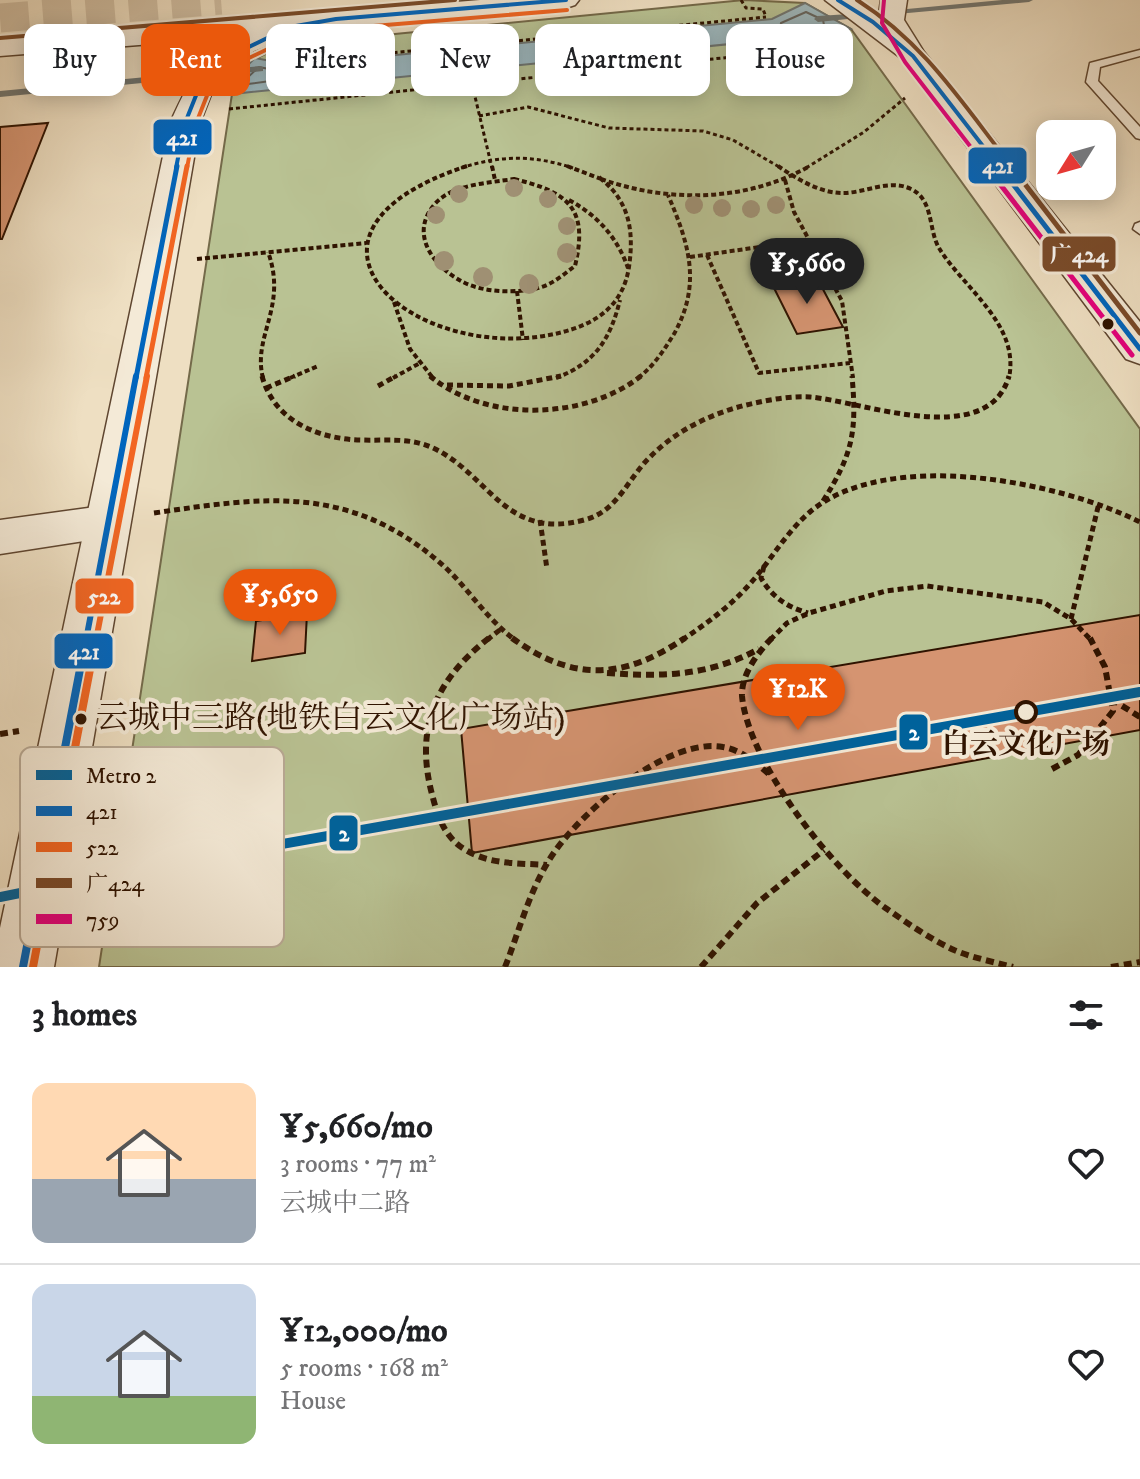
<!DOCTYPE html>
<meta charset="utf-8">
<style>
body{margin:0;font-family:"IM FELL DW Pica","Noto Serif SC",serif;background:#f6f6f6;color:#202124;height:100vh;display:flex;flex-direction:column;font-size:30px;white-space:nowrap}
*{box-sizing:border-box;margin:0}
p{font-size:26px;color:#757577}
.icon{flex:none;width:44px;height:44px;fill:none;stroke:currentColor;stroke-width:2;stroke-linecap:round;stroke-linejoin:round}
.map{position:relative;height:967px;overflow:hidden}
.details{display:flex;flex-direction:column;background:#fff;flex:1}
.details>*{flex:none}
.guide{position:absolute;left:24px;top:24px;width:1092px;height:72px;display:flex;gap:16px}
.needle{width:52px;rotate:233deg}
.controls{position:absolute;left:1036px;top:120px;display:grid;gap:16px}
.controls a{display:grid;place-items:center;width:80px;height:80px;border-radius:16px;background:#fff;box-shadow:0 4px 20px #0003;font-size:40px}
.price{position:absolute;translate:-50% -68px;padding:0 18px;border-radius:28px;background:#ea580c;color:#fff;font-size:26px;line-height:52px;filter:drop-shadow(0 2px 4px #0008)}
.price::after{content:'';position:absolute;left:50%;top:48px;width:24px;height:18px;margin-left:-12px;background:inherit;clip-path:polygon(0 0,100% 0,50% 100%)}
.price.selected{background:#222;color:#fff}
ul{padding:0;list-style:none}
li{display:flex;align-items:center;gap:24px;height:200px;padding:0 32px}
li+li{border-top:2px solid #e0e0e0}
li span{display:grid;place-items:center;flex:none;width:224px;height:160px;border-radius:16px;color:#555}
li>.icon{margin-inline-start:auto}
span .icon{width:96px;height:96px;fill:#fffc;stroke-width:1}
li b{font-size:34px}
h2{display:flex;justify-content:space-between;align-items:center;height:96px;padding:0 32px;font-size:34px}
.tag{padding:0 28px;border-radius:16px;background:#fff;box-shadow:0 4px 20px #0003;font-size:28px;line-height:72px}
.tag.selected{background:#ea580c;color:#fff}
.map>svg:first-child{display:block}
.green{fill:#b9c293;stroke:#746a4a;stroke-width:2}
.water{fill:#9fb9be;stroke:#727772;stroke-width:2}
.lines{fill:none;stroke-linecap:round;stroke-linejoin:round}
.shore{stroke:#67665f;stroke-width:2}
.stream{fill:#727772;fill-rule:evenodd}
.building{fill:#d59471;stroke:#2f1300;stroke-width:2}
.secondary-tunnel{stroke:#d1c0a5;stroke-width:29;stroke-dasharray:29 14;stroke-linecap:butt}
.service-casing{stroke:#5f4630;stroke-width:3}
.minor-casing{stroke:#5f4630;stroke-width:3}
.tertiary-casing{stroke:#5f4630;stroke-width:3}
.path-far3{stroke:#2f1300;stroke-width:3;stroke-dasharray:4 3;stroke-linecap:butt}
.path-far2{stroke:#2f1300;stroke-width:4;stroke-dasharray:5 3;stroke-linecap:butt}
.path-far1{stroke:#2f1300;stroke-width:5;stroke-dasharray:6 4;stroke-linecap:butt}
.path{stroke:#2f1300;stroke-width:6;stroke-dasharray:8 5;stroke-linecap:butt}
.service{fill:#f4ead7;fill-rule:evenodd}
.minor{fill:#f4ead7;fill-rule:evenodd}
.tertiary{fill:#f4ead7;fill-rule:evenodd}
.bus-1-far3-casing{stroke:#f4ead7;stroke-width:8}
.bus-1-far2-casing{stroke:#f4ead7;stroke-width:10}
.bus-1-far1-casing{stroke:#f4ead7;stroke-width:12}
.bus-1-casing{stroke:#f4ead7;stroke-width:14}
.bus-2-far3-casing{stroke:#f4ead7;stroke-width:8}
.bus-2-far2-casing{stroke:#f4ead7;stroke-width:10}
.bus-2-far1-casing{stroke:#f4ead7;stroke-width:12}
.bus-2-casing{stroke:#f4ead7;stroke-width:14}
.bus-3-far1-casing{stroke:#f4ead7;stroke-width:8}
.bus-3-casing{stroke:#f4ead7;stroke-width:10}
.bus-4-far1-casing{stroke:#f4ead7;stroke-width:8}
.bus-4-casing{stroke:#f4ead7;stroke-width:10}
.bus-1-far3{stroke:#0065bd;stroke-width:4}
.bus-1-far2{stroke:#0065bd;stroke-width:5}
.bus-1-far1{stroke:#0065bd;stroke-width:6}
.bus-1{stroke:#0065bd;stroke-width:8}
.bus-2-far3{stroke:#f26522;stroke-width:4}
.bus-2-far2{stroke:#f26522;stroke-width:5}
.bus-2-far1{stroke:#f26522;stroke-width:6}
.bus-2{stroke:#f26522;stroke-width:8}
.bus-3-far1{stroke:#7a4b2a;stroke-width:4}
.bus-3{stroke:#7a4b2a;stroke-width:5}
.bus-4-far1{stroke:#e5007d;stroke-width:4}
.bus-4{stroke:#e5007d;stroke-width:5}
.metro-1-casing{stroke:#f4ead7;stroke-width:16}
.metro-1{stroke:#00629b;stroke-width:10}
.tree{fill:#9f9073}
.bus-dot{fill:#2f1300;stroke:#f4ead7;stroke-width:3}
.stop-dot{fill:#f4ead7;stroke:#2f1300;stroke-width:4}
.labels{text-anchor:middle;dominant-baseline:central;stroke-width:8;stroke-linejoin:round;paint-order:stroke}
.stop-label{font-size:28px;font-weight:bold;fill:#2f1300;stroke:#f4ead7}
.near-bus-label{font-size:32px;fill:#2f1300;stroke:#f4ead7;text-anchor:start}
.key{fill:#f4ead7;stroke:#b9aa96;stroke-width:2}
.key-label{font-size:22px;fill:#2f1300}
.line-badge{stroke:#f4ead7;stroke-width:3}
.badge-label{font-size:22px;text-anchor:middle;font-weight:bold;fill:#fff}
</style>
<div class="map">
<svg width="1140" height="967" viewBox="0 0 1140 967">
<rect width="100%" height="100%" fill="#eedfc2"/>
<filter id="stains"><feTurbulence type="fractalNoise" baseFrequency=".0025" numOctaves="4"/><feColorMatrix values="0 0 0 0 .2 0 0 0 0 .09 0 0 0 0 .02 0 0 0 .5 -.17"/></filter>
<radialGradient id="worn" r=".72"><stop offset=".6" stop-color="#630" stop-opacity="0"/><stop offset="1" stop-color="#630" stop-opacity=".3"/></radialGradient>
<path class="green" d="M744,0l61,3 46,26 289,400v538h-1041l133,-873c11,-41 44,-45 81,-52z"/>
<path class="water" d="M805,3l46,26 -11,4 -608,61c5,-15 11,-26 23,-36l37,7 480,-46z"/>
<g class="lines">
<path class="shore" d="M806,12l17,8 1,5 -44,4 1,-6z
M259,67l30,6 3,5 -44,6 -1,-6z"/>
<path class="stream" d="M1002,0h31l-4,2 -143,13 -4,-2 4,-2z
M865,13h3v4l-50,5 -4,-3 4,-3z
M260,66l3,1v4l-263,26v-6z"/>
</g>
<path class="building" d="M48,123l-46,116h-2v-112z
M817,278l26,49 -46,7 -25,-50z
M307,613l-2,40 -53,8 4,-40z
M1140,615v115l-668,123 -11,-124z"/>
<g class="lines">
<path class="secondary-tunnel" d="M0,18l221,-18"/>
<g class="service-casing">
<path id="service" d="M1140,50v6l-40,11 -2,14 42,46v12l-4,-1 -50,-56 4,-19z
M1140,222v12l-7,-5 2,-5z"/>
</g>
<g class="minor-casing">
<path id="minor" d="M110,505l13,4 6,12 -6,12 -13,4 -110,17v-34z"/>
</g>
<g class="tertiary-casing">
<path id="tertiary" d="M480,0h99l-4,5 -9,3 -248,22 -28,7 -36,14 -31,23 -9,13 -14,36 -146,844h-54v-39l170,-805c17,-37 30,-68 70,-86l-240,19v-16z
M825,0h31l23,14 2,-14h26l-3,20 20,32 216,270v42l-14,-5 -225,-301z"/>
</g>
<path class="path-far3" d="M741,0l5,8 17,1 3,8
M296,62l470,-45
M472,84l20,84
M229,109l619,-64
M479,116l49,-9 81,21 94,3 30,9 48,28
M461,168c40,-13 72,-13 112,0
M806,168l58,-36 41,-34"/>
<path class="path-far2" d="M467,166c-206,68 -53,201 92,167 37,-9 64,-27 70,-66 5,-35 1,-65 -28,-88
M492,166l3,14
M567,166l34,13
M778,166c19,13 43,28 67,27 22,-1 45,-14 66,-4 23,11 17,40 28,59 25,41 81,76 70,130
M599,177l2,2
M514,179c54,13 75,29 61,87 -11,8 -23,19 -37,22 -22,5 -51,5 -73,-5 -29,-14 -57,-47 -31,-78 17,-21 55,-22 80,-26z
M601,179c68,24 145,23 209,-13
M785,180l9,32 48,89 11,77
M569,200c29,16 48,37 59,68
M775,244l20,37
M707,255l52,118 91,-10
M690,257l118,-17
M197,259l169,-16
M517,291l6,49
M394,302l16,47 23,29
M263,378c-11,-42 25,-71 5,-126
M290,378l28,-12
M393,378l27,-15
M556,378c39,-15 54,-38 64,-78
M638,378c16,-12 26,-28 36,-44 28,-50 15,-90 -6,-139"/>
<path class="path-far1" d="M262,376c12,45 56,63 99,64 26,1 48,-3 72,8 56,26 72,93 151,72 33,-8 43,-40 65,-62 28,-29 67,-47 106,-55 18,-4 37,-7 55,-6 51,4 178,54 199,-21
M430,376c56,47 155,44 211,0
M447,385l62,1 52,-10
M378,386l18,-10
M266,388l29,-12
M823,501c30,-47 34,-70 29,-125
M154,513c109,-16 193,-29 284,48 28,23 45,55 77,79
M540,520l7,49
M764,566l-3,12c11,19 26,29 47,35
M1071,619l28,-116
M487,640l14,-11
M682,640c24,-16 47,-33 66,-54 23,-25 37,-53 63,-75 77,-63 247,-30 329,11
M770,640l17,-17 22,-10 77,-22 41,-5 116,16 28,17 20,21"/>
<path class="path" d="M489,638c-55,43 -75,92 -56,160 5,20 13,40 31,51 25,16 55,14 83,16
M512,638c61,44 111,42 173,0
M772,638c-14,14 -31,37 -30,58 6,66 91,176 145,213 20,14 45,31 67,41 19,8 40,12 59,17
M607,673c56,4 102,3 152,-24
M1111,699l29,18
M0,734l19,-3
M1052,769l26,-14 35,-44 -8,-44 -15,-29
M505,967c15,-38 25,-79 48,-113 29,-43 115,-117 170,-107 19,3 33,16 47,28
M701,967l56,-64 67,-53
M1111,967l29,-5"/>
<use href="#service" class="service"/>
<use href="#minor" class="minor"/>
<use href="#tertiary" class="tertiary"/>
<g class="bus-1-far3-casing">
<path id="bus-1-far3" d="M838,0l35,22 40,34 87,112
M176,168l9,-45 16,-40 21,-23 68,-33 46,-8 230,-19"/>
</g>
<g class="bus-1-far2-casing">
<path id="bus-1-far2" d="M999,166l141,183
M136,378l41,-212"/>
</g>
<g class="bus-1-far1-casing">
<path id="bus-1-far1" d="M86,640l50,-264"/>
</g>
<g class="bus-1-casing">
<path id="bus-1" d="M23,967l63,-329"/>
</g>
<g class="bus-2-far3-casing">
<path id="bus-2-far3" d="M187,168l8,-42 15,-38 18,-20 65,-31 44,-8 230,-19"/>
</g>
<g class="bus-2-far2-casing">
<path id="bus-2-far2" d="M146,378l41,-212"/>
</g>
<g class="bus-2-far1-casing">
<path id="bus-2-far1" d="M96,640l51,-264"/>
</g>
<g class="bus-2-casing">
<path id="bus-2" d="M33,967l63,-329"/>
</g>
<g class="bus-3-far1-casing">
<path id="bus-3-far1" d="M857,0c68,43 107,106 156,168
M0,38l455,-38"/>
</g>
<g class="bus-3-casing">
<path id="bus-3" d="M1011,166l129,167"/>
</g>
<g class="bus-4-far1-casing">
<path id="bus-4-far1" d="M884,0l-2,23 23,39 82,106"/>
</g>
<g class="bus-4-casing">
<path id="bus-4" d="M986,166l146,189"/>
</g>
<use href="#bus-1-far3" class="bus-1-far3"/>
<use href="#bus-1-far2" class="bus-1-far2"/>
<use href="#bus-1-far1" class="bus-1-far1"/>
<use href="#bus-1" class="bus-1"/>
<use href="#bus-2-far3" class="bus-2-far3"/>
<use href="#bus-2-far2" class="bus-2-far2"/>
<use href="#bus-2-far1" class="bus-2-far1"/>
<use href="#bus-2" class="bus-2"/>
<use href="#bus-3-far1" class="bus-3-far1"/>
<use href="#bus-3" class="bus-3"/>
<use href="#bus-4-far1" class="bus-4-far1"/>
<use href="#bus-4" class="bus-4"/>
<g class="metro-1-casing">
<path id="metro-1" d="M0,897l124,-25 1016,-180"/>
</g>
<use href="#metro-1" class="metro-1"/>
</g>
<g class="tree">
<circle cx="514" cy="188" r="9"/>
<circle cx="459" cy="194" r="9"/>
<circle cx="548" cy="199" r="9"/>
<circle cx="694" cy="205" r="9"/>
<circle cx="776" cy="205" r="9"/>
<circle cx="722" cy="208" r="9"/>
<circle cx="751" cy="209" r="9"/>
<circle cx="436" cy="215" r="9"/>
<circle cx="567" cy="226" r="9"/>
<circle cx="567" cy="253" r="10"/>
<circle cx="444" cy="261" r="10"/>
<circle cx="483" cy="277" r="10"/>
<circle cx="529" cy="284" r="10"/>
</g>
<g class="bus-dot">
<circle cx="1108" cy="324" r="7"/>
<circle cx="81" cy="719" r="7"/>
</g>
<circle class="stop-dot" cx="1026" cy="712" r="10"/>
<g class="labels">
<g class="stop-label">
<text x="1026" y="744">白云文化广场</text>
</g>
<g class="near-bus-label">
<text x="96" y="719">云城中三路(地铁白云文化广场站)</text>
</g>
</g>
<rect x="20" y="747" width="264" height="200" rx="12" class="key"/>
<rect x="36" y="770" width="36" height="10" fill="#00629b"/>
<rect x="36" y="806" width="36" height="10" fill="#0065bd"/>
<rect x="36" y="842" width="36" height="10" fill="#f26522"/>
<rect x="36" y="878" width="36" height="10" fill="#7a4b2a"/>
<rect x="36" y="914" width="36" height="10" fill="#e5007d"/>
<g class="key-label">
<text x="86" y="783">Metro 2</text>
<text x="86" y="819">421</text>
<text x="86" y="855">522</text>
<text x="86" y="891">广424</text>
<text x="86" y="927">759</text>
</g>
<g class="line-badge">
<rect x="152" y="118" width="61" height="38" rx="8" fill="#0065bd"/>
<rect x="967" y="146" width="61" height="39" rx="8" fill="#0065bd"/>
<rect x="1041" y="235" width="76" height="38" rx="8" fill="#7a4b2a"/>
<rect x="74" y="577" width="61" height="38" rx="8" fill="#f26522"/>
<rect x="53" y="632" width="61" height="38" rx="8" fill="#0065bd"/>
<rect x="898" y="713" width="31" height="38" rx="8" fill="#00629b"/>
<rect x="328" y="814" width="31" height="38" rx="8" fill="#00629b"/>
</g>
<g class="badge-label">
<text x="182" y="145">421</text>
<text x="998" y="173">421</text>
<text x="1079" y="262">广424</text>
<text x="104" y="604">522</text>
<text x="84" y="659">421</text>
<text x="914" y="740">2</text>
<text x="344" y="841">2</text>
</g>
<rect width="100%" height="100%" filter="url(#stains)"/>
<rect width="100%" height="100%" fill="url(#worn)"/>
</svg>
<div class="controls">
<a><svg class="needle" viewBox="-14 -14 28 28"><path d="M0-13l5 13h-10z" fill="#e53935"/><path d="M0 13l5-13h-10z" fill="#757577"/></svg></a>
</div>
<b class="price selected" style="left:807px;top:306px">¥5,660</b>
<b class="price" style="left:280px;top:637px">¥5,650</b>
<b class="price" style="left:798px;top:732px">¥12K</b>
<div class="guide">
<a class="tag">Buy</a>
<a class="tag selected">Rent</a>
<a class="tag">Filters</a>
<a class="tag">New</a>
<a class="tag">Apartment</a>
<a class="tag">House</a>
</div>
</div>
<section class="details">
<h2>3 homes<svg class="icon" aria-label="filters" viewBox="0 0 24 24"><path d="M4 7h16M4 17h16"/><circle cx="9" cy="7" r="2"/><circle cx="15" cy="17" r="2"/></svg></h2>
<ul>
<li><span style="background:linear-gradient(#ffd9b3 60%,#9aa5b1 0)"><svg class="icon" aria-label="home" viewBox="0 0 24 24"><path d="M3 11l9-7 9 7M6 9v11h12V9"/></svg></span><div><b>¥5,660/mo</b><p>3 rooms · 77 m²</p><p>云城中二路</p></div><svg class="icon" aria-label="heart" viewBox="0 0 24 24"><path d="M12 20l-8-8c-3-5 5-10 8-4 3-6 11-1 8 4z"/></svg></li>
<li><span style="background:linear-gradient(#c9d6e8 70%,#8fb573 0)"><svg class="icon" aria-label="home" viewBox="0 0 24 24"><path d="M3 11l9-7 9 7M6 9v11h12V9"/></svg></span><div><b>¥12,000/mo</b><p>5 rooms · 168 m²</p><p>House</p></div><svg class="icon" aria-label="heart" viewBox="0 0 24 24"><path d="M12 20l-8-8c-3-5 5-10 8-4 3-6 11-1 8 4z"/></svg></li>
</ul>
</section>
